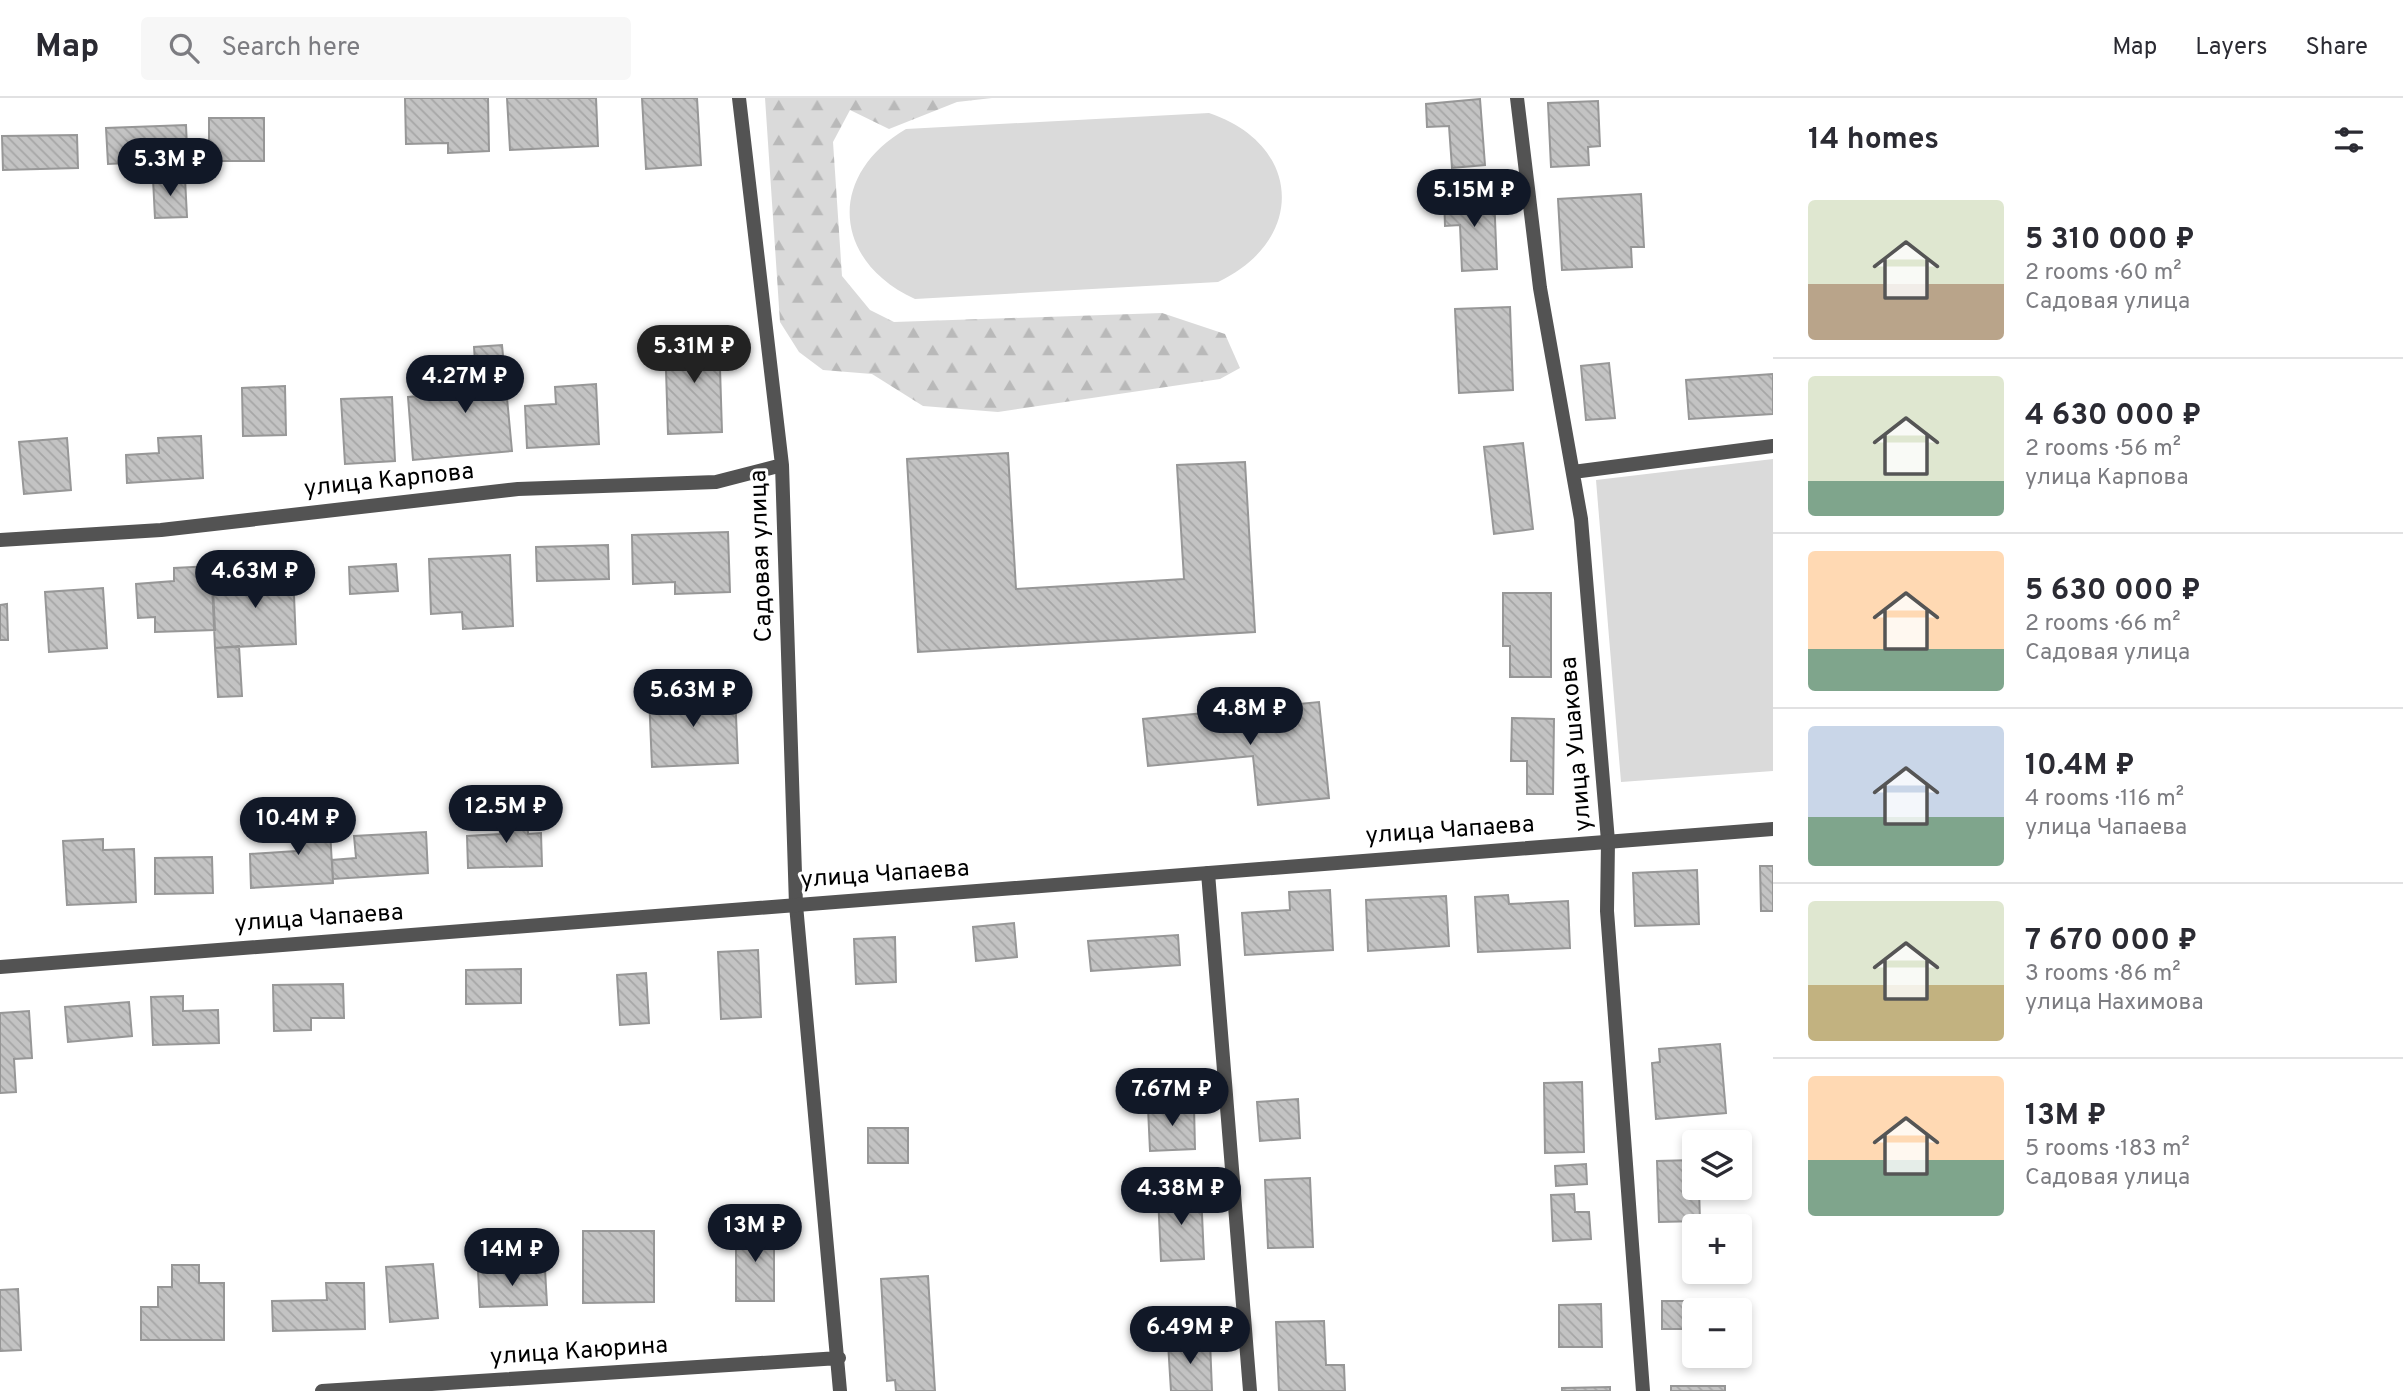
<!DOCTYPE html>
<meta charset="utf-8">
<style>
body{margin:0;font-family:Overpass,sans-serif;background:#f7f7f7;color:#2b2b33;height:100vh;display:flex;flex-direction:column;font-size:26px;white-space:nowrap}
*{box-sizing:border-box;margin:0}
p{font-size:23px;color:#7c7c81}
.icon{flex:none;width:38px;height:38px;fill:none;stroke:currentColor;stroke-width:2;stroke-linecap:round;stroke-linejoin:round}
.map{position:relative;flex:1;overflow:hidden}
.side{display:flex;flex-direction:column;background:#fff;width:630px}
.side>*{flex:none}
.tools{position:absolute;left:1682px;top:1032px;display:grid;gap:14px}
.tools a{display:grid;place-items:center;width:70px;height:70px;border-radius:7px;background:#fff;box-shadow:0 4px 10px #0003;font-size:35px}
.price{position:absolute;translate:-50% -60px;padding:0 16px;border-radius:24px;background:#111827;color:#fff;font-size:23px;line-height:46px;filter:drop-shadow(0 2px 4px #0008)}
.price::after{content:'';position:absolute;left:50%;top:42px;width:21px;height:16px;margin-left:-10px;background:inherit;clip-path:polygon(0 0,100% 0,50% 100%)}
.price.on{background:#222;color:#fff}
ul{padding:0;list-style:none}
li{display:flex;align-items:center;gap:21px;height:175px;padding:0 35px}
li+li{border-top:2px solid #e1e1e2}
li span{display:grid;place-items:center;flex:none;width:196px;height:140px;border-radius:7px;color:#555}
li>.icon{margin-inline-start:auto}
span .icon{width:84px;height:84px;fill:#fffc;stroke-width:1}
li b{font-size:30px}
h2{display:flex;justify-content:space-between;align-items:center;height:84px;padding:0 35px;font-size:30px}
header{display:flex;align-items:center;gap:42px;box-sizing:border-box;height:98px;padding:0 35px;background:#fff;border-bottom:2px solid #e1e1e2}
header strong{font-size:33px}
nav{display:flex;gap:38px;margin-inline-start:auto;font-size:24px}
.search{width:490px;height:63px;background:#f7f7f7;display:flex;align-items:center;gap:18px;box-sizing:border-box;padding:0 24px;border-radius:7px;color:#7c7c81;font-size:26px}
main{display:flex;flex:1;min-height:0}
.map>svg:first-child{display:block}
.forest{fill:url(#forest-firs)}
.green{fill:#dadada}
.building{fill:url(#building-back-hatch);stroke:#979797;stroke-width:2}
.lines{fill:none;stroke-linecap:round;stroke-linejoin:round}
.minor{stroke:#535353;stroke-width:14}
.tertiary{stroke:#535353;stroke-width:14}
.labels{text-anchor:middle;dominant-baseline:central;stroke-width:6;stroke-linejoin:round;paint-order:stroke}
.street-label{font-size:24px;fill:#000;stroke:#fff}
</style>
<header>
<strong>Map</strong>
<div class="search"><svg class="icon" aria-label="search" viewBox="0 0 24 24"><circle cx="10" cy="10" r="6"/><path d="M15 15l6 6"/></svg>Search here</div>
<nav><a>Map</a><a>Layers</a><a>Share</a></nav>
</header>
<main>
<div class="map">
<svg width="1773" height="1293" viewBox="0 0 1773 1293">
<defs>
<pattern id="forest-firs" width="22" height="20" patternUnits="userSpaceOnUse" patternTransform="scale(1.75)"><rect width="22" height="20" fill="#dadada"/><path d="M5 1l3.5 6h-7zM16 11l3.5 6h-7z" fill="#b9b9b9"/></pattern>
<pattern id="building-back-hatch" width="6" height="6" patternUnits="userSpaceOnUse" patternTransform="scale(1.75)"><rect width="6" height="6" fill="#c3c3c3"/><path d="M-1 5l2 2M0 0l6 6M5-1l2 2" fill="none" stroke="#a6a6a6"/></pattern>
</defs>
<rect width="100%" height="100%" fill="#fff"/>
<path class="forest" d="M765,0h227l-35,4 -68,27 -39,-19 -17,32 9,134 28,34 24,12 268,-9 63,21 15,34 -20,11 -222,33 -75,-6 -51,-32 -49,-4 -24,-18 -19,-30z"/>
<path class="green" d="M1209,15c93,31 98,127 9,169l-303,17c-83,-38 -88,-124 -9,-170z
M1773,361v312l-152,11 -25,-302z"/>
<path class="building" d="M405,0h83l1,53 -41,2v-10l-42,1z
M507,0h89l2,48 -88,4z
M642,0h55l4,67 -55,4z
M1480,1l5,66 -33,3 -3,-42 -22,1 -1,-23z
M1598,3l2,45 -12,1 1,18 -38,2 -3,-64z
M209,20h55v43h-55z
M186,27l2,46 -38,2v-11l-42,2 -2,-36z
M77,37l1,33 -75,2 -1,-34z
M185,80l2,39 -32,1 -2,-39z
M1494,96l3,75 -35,2 -2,-46 -15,1 -1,-30z
M1641,96l3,53h-13l1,20 -70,3 -4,-71z
M1510,209l3,83 -54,3 -4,-84z
M711,238h8l3,96 -54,2 -3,-96z
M502,247l10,106 -99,9 -5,-63 69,-6 -3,-44z
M1609,265l6,55 -29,2 -5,-54z
M1773,276v40l-84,5 -3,-39z
M596,286l3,60 -72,4 -2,-42 31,-2 -1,-17z
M285,288l1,49 -43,1 -1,-48z
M392,299l3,64 -50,3 -4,-65z
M201,338l2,42 -76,5 -1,-28 33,-2 -1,-15z
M67,340l4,52 -47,4 -5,-52z
M1523,345l10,86 -39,5 -10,-87z
M1008,355l8,136 168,-10 -7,-114 68,-3 10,170 -337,20 -11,-193z
M728,434l2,60 -55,2v-12l-42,2 -1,-49z
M608,447l1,34 -72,2 -1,-34z
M510,457l3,71 -50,3 -1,-17 -31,2 -2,-55z
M396,466l2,27 -48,3 -1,-27z
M212,468l3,64 -60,2v-15l-17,1 -2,-34 38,-3v-13z
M293,472l3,74 -81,4 -3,-63 21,-1 -1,-11z
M103,490l4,60 -58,4 -4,-60z
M1503,495h48v84h-41v-31h-7z
M7,506l1,36h-8v-35z
M239,548l3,50 -24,1 -3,-49z
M735,594l3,71 -86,4 -3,-72z
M1319,604l10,96 -71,7 -5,-49 -105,10 -5,-47z
M1512,620l42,1 -1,75h-26v-33h-16z
M329,714l4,71 -82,5 -1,-34 47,-3 -3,-37z
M527,714l1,22 13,-1 1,33 -74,2 -1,-32 33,-2 -1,-21z
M426,734l2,41 -95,6 -1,-19 24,-2 -2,-22z
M103,741v11l31,-1 2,53 -69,3 -4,-64z
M212,759l1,36 -58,1v-36z
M1760,768h13v45h-12z
M1697,772l2,54 -64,2 -2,-53z
M1330,792l3,60 -88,5 -3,-42 48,-3 -1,-18z
M1508,797l1,9 59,-3 2,47 -92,4 -3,-55z
M1446,798l3,50 -81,5 -2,-51z
M1014,825l3,34 -41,4 -3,-34z
M1178,837l2,30 -89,6 -3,-30z
M895,839l1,45 -40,2 -2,-45z
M758,852l3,67 -40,2 -3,-67z
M521,871v34l-55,1v-34z
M646,875l3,50 -29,2 -3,-50z
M343,886l1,34h-33v12l-37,1 -1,-46z
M183,898v15l35,-1 1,33 -66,2 -2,-48z
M129,904l3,34 -64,6 -3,-35z
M29,913l3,47 -18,1 2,33 -16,1v-80z
M1720,946l6,69 -70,6 -4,-56 8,-1 -1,-13z
M1582,984l2,70 -39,1 -1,-70z
M1298,1001l2,39 -40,3 -3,-39z
M1194,1008l1,43 -45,2 -2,-43z
M868,1030h40v35h-40z
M1694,1062v28h5l1,33 -41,1 -2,-61z
M1586,1066l1,20 -31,2 -1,-20z
M1310,1080l3,69 -45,1 -3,-68z
M1201,1094l3,67 -43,2 -3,-66z
M1574,1096l1,18h14l2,27 -38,2 -2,-46z
M774,1129v74h-38v-73z
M583,1133h71v71l-71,1z
M433,1166l5,54 -48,4 -4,-55z
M172,1167h27v18h25v57h-83v-33h17v-20h14z
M545,1171l2,36 -67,2 -2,-36z
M928,1178l7,115h-39l-1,-11 -8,1 -6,-102z
M326,1185h38l1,46 -92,2 -1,-30 55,-1z
M18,1191l3,61 -21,1v-61z
M1662,1203h44v10h-12v18h-32z
M1601,1206l1,43h-43v-42z
M1324,1223l2,44h18l1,26h-66l-3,-69z
M1210,1243l2,50h-41l-3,-48z
M1671,1288h54v5h-54z
M1610,1289v4h-48v-3z"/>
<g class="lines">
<path class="minor" d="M739,0l43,367 14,440 44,486
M1517,0l23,190 41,231 27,322 -1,70 36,480
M1573,374l200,-26
M0,442l161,-10 357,-41 198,-7 66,-17
M1208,775l42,518
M322,1293l517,-33"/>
<path class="tertiary" d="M0,869l1773,-138"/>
</g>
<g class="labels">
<g class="street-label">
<text transform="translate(389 383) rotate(-6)">улица Карпова</text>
<text transform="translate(762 458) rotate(-92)">Садовая улица</text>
<text transform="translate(1577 646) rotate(-95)">улица Ушакова</text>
<text transform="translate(1450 733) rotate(-4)">улица Чапаева</text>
<text transform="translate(885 777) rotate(-4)">улица Чапаева</text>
<text transform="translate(319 821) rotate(-4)">улица Чапаева</text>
<text transform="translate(579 1254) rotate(-4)">улица Каюрина</text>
</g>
</g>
</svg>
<div class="tools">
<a><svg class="icon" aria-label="layers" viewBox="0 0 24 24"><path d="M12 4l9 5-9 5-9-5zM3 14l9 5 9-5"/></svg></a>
<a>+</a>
<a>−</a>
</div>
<b class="price" style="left:170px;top:100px">5.3M ₽</b>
<b class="price" style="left:1474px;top:131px">5.15M ₽</b>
<b class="price on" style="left:694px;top:287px">5.31M ₽</b>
<b class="price" style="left:465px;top:317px">4.27M ₽</b>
<b class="price" style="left:255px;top:512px">4.63M ₽</b>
<b class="price" style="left:693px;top:631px">5.63M ₽</b>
<b class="price" style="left:1250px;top:649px">4.8M ₽</b>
<b class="price" style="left:506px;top:747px">12.5M ₽</b>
<b class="price" style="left:298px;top:759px">10.4M ₽</b>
<b class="price" style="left:1172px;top:1030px">7.67M ₽</b>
<b class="price" style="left:1181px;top:1129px">4.38M ₽</b>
<b class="price" style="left:755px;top:1166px">13M ₽</b>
<b class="price" style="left:512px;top:1190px">14M ₽</b>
<b class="price" style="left:1190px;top:1268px">6.49M ₽</b>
</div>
<section class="side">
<h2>14 homes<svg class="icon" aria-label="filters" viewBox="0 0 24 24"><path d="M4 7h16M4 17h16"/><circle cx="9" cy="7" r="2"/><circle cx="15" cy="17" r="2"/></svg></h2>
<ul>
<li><span style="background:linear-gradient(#dfe7d0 60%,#b9a48a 0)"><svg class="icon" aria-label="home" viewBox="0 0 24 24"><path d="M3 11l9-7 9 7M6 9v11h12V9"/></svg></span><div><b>5 310 000 ₽</b><p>2 rooms · 60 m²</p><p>Садовая улица</p></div></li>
<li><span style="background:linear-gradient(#dfe7d0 75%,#7fa58c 0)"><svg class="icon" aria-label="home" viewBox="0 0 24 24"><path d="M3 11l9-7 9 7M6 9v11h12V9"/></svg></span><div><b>4 630 000 ₽</b><p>2 rooms · 56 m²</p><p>улица Карпова</p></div></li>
<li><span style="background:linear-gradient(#ffd9b3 70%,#7fa58c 0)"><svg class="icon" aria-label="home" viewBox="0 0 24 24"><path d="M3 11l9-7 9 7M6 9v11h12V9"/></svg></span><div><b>5 630 000 ₽</b><p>2 rooms · 66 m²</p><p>Садовая улица</p></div></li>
<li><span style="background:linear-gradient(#c9d6e8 65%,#7fa58c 0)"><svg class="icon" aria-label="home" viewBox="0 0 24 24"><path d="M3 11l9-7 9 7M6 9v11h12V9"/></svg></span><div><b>10.4M ₽</b><p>4 rooms · 116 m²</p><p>улица Чапаева</p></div></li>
<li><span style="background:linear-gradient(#dfe7d0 60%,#c2b280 0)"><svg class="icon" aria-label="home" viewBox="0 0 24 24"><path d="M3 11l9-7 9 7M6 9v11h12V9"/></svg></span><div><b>7 670 000 ₽</b><p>3 rooms · 86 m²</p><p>улица Нахимова</p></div></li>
<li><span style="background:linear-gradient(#ffd9b3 60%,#7fa58c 0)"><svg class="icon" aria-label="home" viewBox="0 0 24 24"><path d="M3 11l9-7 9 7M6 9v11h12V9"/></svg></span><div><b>13M ₽</b><p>5 rooms · 183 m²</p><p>Садовая улица</p></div></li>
</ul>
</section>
</main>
